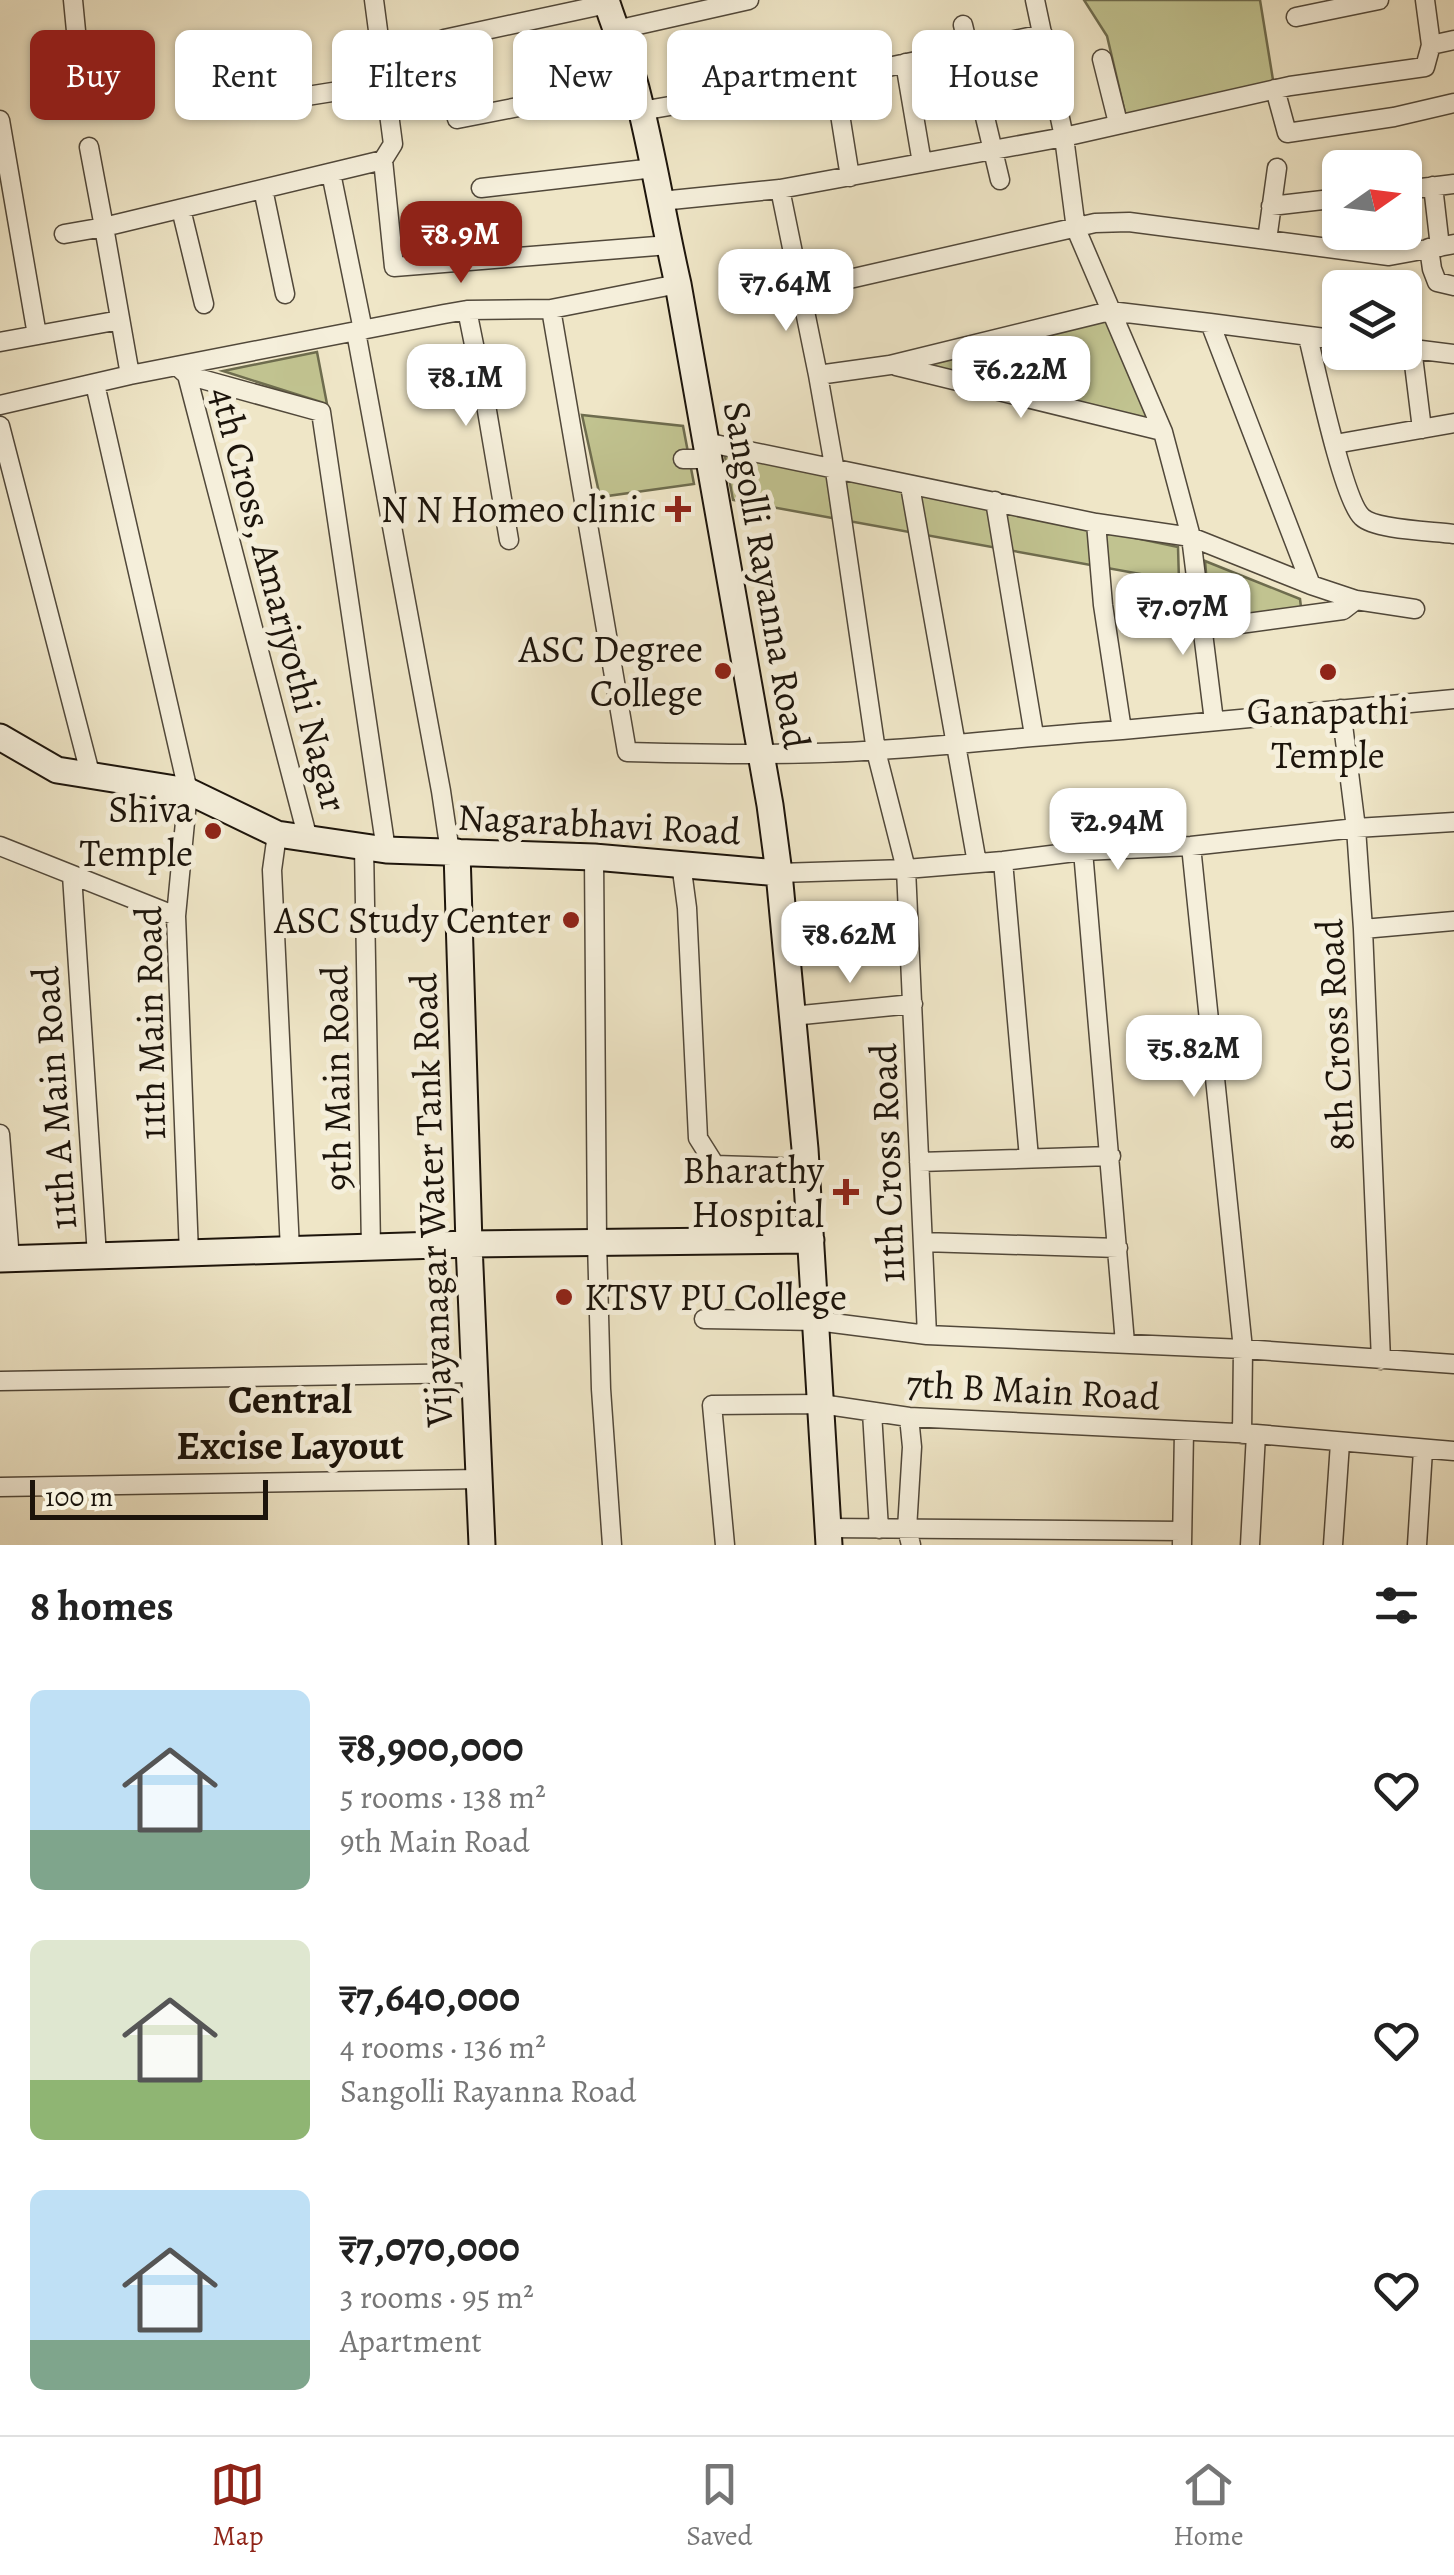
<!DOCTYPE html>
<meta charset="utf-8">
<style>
body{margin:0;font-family:Alegreya,serif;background:#f6f6f6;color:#222;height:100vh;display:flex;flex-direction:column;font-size:38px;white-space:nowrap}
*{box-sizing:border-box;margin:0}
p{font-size:32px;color:#767676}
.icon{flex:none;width:55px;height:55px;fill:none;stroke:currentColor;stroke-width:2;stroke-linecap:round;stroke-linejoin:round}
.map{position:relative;height:1545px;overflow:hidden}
.details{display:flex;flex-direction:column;background:#fff;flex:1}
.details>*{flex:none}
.banner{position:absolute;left:30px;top:30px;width:1395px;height:90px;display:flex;gap:20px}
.needle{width:65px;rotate:76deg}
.fabs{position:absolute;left:1322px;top:150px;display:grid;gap:20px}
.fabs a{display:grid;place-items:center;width:100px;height:100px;border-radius:15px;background:#fff;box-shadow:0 2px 8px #0004;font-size:50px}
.scale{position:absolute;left:30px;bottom:25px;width:238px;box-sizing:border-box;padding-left:10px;border:5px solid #1c140b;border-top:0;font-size:28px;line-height:35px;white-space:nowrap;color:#1c140b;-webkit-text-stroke:8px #f5efdb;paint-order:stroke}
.price{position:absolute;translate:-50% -85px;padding:0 22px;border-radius:20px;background:#fff;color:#222;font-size:32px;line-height:65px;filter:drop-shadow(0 2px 5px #0008)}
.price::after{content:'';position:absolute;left:50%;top:60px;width:30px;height:22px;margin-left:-15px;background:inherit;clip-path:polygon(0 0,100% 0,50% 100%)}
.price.selected{background:#8f2418;color:#fff}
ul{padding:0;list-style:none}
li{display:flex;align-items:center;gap:30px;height:250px;padding:0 30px}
li span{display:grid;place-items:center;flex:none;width:280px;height:200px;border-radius:15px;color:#555}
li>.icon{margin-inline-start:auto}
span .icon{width:120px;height:120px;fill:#fffc;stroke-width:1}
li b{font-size:42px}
h2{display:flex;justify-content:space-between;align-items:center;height:120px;padding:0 30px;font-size:42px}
.pill{padding:0 35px;border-radius:15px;background:#fff;box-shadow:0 2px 8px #0004;font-size:35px;line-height:90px}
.pill.selected{background:#8f2418;color:#fff}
.menu{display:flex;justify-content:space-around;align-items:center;height:140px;border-top:2px solid #e0e0e0;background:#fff;font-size:28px;color:#767676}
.menu a{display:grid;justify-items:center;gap:5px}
.menu .selected{color:#8f2418}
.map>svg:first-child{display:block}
.green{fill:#c1c390;stroke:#6e6c4e;stroke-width:2.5}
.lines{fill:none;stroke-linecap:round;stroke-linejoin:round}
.street-casing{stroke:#51483a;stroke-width:21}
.secondary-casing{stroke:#1c140b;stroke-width:29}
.street{stroke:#f5efdb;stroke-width:18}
.secondary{stroke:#f5efdb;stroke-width:25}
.poi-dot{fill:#8f2418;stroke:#f5efdb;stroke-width:4}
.labels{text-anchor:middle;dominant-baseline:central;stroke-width:10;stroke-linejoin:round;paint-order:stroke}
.poi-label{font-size:38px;fill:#1c140b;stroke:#f5efdb;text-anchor:end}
.street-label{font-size:38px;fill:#1c140b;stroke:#f5efdb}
.neighbourhood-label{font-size:40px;font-weight:bold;fill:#1c140b;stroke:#f5efdb}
</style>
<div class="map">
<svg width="1454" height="1545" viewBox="0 0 1454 1545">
<rect width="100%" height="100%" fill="#efe6c7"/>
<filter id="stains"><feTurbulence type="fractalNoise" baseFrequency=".002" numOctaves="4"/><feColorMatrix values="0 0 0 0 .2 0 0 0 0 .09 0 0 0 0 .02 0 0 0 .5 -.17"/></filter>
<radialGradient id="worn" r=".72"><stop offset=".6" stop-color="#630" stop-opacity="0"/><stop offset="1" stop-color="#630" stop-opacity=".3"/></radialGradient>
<path class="green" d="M1084,0h176l14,86 -148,31 -19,-81z
M1106,318l48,105 -245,-58z
M317,352l10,52 -104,-33z
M582,415l101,11 11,58 -94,13z
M724,451l454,96 1,34 -446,-81z
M1205,561l95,38 3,25 -92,6z"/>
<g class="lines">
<g class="street-casing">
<path id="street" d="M73,0l9,93
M1035,0l29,137 12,92 87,203 28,105 23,184
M1425,0l6,45
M1296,17l83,-17
M963,25l37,155
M616,30l133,-30
M444,39l163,-35
M1102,59l16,64
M905,63l17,100
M834,77l16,100
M1275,89l12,44 107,-16 60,-14
M244,106l139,-22
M641,111l219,-38 183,-39
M457,119l178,-35
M0,120l37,215
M383,160l11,107 275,-22
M331,173l32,157
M1433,186l7,61
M481,188l173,-20
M263,189l22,105
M780,189l38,186 17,96 41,280 30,118 21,466
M1405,190l49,-6
M661,201l119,-12 284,-52 226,-51 135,-19 6,-22 23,-5
M1271,206l69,-8
M181,209l23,95
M64,234l40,-7 -15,-80
M1267,240l10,-72
M1429,248l3,21 5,13 17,4
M801,290l294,-67 34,-1 260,34 65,-12
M551,309l76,443c84,2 168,4 252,-2 81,-5 162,-15 243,-20
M467,310l18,89 24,141
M1210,323l130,17
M356,332l85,459 9,61
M1308,337c8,32 35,163 54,180 13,13 71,14 92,17
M0,342l120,-22
M1405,348l49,6
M1412,348l10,81
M177,366l10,9 134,37 65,438
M896,366l266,65
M130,375l-26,-148 279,-67 10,-16 -19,-144
M187,375l121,464
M818,375l72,-10 220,-54 100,12 101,262
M95,384l93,407 -12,125 13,338
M0,405l130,-30 314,-61 23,-4 84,-1 127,-25
M0,426l91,351
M705,442l391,81 95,14 120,48 45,15 59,9
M1335,444l119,-21
M683,459h25
M910,486l67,377
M995,501l39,234
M1096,523l7,82 19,125 332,-31
M1203,629l140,-19 13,-10
M1341,709l15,119 7,101 18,431
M277,834l-5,36 18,380
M0,846l176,70
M1191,846l52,503 -1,85
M364,847l7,401
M1083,851l42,492
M594,857l3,384 4,148 11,156
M1003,861l26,297
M681,863l6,45 11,230 17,27 91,3
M779,873l127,-4 97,-8 80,-10 108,-5 165,-18 98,-6
M72,875l25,381
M1363,929l91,-8
M792,1016l121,-12
M0,1134l10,125
M919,1162l192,-6
M923,1242l195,6
M704,1319l113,2 110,14 316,14 211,15
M0,1381l475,-8
M872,1412l7,117
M909,1417l3,30 -5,82 4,16
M0,1487l479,-8
M827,1528l355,3
M725,1545l-13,-140 109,-1 88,13 347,17 198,17
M1182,1545l2,-114
M1250,1545l6,-111
M1333,1545l7,-102
M1417,1545l6,-95"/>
</g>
<g class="secondary-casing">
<path id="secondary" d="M606,0c9,29 22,58 30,88 17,65 27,131 42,196l92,521 9,68 26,276 24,396
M0,737l57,33 131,21 89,43 109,16 208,7 185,16
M457,852l12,392 13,301
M0,1259l469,-15 342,-4"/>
</g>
<use href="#street" class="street"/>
<use href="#secondary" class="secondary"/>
</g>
<g class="poi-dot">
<path d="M673 494h10v10h10v10h-10v10h-10v-10h-10v-10h10z"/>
<circle cx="723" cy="671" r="10"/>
<circle cx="1328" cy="672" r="10"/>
<circle cx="213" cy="831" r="10"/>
<circle cx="571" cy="920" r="10"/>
<path d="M841 1177h10v10h10v10h-10v10h-10v-10h-10v-10h10z"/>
<circle cx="564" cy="1297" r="10"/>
</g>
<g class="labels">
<g class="poi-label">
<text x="656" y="509">N N Homeo clinic</text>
<text x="703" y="649">ASC Degree<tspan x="703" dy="44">College</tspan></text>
<text x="1328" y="711" text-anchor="middle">Ganapathi<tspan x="1328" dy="44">Temple</tspan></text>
<text x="193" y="809">Shiva<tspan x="193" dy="44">Temple</tspan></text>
<text x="551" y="920">ASC Study Center</text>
<text x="824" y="1170">Bharathy<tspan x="824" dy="44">Hospital</tspan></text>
<text x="584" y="1297" text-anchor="start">KTSV PU College</text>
</g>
<g class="street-label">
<text transform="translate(767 575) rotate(80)">Sangolli Rayanna Road</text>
<text transform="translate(279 599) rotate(75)">4th Cross, Amarjyothi Nagar</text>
<text transform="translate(599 824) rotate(3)">Nagarabhavi Road</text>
<text transform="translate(150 1023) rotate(-91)">11th Main Road</text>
<text transform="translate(1335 1035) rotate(-93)">8th Cross Road</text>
<text transform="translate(336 1078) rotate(-91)">9th Main Road</text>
<text transform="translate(54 1098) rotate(-94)">11th A Main Road</text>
<text transform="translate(887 1163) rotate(-92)">11th Cross Road</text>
<text transform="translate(431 1200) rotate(-92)">Vijayanagar Water Tank Road</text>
<text transform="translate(1033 1390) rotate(3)">7th B Main Road</text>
</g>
<g class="neighbourhood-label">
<text x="290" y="1399">Central<tspan x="290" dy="46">Excise Layout</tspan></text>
</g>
</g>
<rect width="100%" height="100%" filter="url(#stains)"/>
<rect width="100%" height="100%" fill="url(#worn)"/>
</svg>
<div class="fabs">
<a><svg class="needle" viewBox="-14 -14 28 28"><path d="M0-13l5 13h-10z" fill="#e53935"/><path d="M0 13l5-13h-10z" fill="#767676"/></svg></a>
<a><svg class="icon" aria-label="layers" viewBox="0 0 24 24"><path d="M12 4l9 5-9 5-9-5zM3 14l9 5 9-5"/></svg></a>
</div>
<div class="scale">100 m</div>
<b class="price selected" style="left:461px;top:286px">₹8.9M</b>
<b class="price" style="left:786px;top:334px">₹7.64M</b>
<b class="price" style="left:1021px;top:421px">₹6.22M</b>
<b class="price" style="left:466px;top:429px">₹8.1M</b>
<b class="price" style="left:1183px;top:658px">₹7.07M</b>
<b class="price" style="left:1118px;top:873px">₹2.94M</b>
<b class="price" style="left:850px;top:986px">₹8.62M</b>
<b class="price" style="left:1194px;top:1100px">₹5.82M</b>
<div class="banner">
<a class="pill selected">Buy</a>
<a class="pill">Rent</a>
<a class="pill">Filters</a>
<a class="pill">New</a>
<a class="pill">Apartment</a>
<a class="pill">House</a>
</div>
</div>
<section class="details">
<h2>8 homes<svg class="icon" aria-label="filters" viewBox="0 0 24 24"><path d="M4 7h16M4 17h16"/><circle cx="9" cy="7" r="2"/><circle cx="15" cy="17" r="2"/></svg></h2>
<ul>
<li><span style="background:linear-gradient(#bfe0f5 70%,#7fa58c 0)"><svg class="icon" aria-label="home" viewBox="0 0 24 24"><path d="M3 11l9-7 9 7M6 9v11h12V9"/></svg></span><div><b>₹8,900,000</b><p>5 rooms · 138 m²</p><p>9th Main Road</p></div><svg class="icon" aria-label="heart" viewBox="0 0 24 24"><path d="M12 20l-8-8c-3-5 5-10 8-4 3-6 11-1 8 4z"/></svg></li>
<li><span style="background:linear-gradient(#dfe7d0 70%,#8fb573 0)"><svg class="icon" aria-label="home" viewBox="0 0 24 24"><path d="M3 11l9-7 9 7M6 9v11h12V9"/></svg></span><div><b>₹7,640,000</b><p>4 rooms · 136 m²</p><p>Sangolli Rayanna Road</p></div><svg class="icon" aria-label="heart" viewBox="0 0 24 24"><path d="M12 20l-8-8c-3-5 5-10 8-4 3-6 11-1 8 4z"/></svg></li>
<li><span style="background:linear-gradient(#bfe0f5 75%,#7fa58c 0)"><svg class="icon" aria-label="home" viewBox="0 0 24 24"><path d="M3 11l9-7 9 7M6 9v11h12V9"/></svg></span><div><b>₹7,070,000</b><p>3 rooms · 95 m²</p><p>Apartment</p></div><svg class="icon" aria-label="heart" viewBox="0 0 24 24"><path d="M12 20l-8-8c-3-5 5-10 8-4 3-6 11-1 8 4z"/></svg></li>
</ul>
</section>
<nav class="menu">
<a class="selected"><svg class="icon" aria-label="map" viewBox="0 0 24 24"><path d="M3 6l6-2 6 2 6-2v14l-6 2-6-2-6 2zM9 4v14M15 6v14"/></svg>Map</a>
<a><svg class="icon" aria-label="saved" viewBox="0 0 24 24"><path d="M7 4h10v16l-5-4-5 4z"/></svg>Saved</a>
<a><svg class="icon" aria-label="home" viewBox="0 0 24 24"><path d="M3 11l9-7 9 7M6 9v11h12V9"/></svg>Home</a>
</nav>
